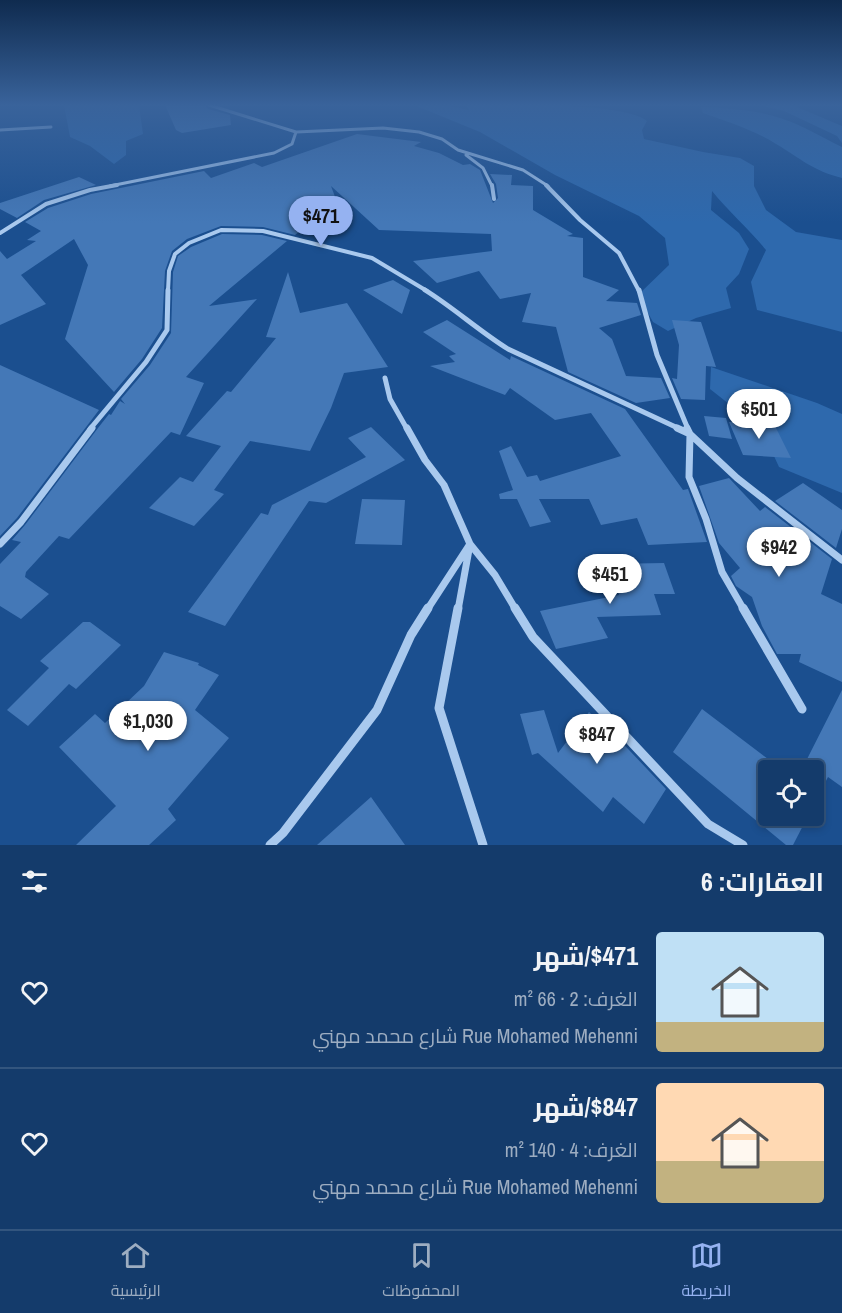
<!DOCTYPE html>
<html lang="ar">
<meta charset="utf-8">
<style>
body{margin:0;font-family:"Archivo Narrow",Cairo,sans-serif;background:#1d4271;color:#f1f3f6;direction:rtl;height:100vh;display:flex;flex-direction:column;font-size:22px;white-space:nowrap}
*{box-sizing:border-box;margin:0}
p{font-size:20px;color:#9dadc1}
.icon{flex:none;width:33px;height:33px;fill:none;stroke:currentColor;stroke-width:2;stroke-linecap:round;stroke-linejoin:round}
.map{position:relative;height:845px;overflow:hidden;direction:ltr}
.details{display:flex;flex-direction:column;background:#143b6b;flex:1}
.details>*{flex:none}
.buttons{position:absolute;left:758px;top:760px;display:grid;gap:12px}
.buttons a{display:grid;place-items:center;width:66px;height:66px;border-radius:6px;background:#143b6b;box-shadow:0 3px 9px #0003,0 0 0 2px #33557e;font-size:30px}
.price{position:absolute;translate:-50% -51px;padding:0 14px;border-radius:21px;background:#fff;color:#222;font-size:20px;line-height:39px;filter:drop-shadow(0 2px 3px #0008)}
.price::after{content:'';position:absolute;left:50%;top:36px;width:18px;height:14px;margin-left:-9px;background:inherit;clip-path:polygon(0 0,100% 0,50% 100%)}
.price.selected{background:#95b2f1;color:#111}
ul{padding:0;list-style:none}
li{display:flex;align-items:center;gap:18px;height:150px;padding:0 18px}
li+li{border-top:2px solid #33557e}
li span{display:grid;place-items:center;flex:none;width:168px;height:120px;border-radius:6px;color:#555}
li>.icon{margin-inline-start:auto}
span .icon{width:72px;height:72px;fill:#fffc;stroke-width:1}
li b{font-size:26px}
h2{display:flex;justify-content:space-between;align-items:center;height:72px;padding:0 18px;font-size:26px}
.tabs{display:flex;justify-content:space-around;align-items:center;height:84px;border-top:2px solid #33557e;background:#143b6b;font-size:16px;color:#9dadc1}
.tabs a{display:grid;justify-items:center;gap:3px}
.tabs .selected{color:#95b2f1}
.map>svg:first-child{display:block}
.green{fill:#2e69ad}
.building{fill:#4478b7}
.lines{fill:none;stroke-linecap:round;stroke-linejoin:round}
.minor-far4{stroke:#a9c9ee;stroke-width:3}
.minor-far3{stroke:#a9c9ee;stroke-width:4}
.minor-far2{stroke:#a9c9ee;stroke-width:5}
.minor-far1{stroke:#a9c9ee;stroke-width:7}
.minor{stroke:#a9c9ee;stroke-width:9}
</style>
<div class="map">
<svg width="842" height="845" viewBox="0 0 842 845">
<rect width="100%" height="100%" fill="#1b4f8f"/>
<path class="green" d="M64,105h75l4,29 -17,7v14l-12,9 -24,-18 -20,-9z
M414,105h30l25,5 -3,-5c34,0 159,-3 181,16l-5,9 2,9 59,13 37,6 14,8v20l12,24 30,22 46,8v92l-85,-22 -6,-28 15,-32c-17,-21 -37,-38 -54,-59l-1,19 28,23 10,16 -10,25 -13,14 5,20 -35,10 -28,13 -15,-9 -15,-27 31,-30 -4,-27 -26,-22 -84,-41 -75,-43z
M759,105h42l-4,2 45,19v17l-5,-7 -53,-25z
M701,107c26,1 57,3 82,12 21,7 40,19 59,28v31c-29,-7 -42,-20 -66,-34 -22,-14 -48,-22 -73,-31z
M711,367l106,36 25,11v79l-63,-26 -17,-37 -52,-41z"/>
<path class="building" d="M165,105h40l3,4 22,6 1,10 -49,8 -6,-3z
M357,134l64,8 -7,4 25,7 24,12 7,-1 10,6 13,33 5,-5 -2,-14 -6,-10 22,1 -1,10 22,1v24l40,24 -6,2 16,2v39l36,13 -13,11 31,2 4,12 -42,13 13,11 14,37 35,2 9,20 -34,5 -68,-31 -12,-45 -34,-5 9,-29 -31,6 -21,-28 -42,12 -24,-22 79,-10 -1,-17 -112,-4 -48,-44 16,43 -43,-1 -9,7 -32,-8 -42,-1 -34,13 -15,12 -7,20 -3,57 -20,31 -28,33 -49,-53 23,-74 -14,-26 -53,36 25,29 -46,21v-74l7,8 29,-18 -9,-1 14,-9 -16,-9 23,-14 43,-14 113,-23 7,7 43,-15 8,4z
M79,177l17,8 -52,15 -27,18 -17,-9v-6z
M222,234l40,1 25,6 -78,65 48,-7 -71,78 18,6 -24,52 -9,-3 -102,107 -10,-3 -33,36 -1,5 24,17 -28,25 -21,-13v-42l21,-22 -9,-2 13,-15 73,-97 11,-14 2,1 9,-14 5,3 -4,-5 29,-34 21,-32 2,-61 5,-16 13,-9z
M288,272l12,41 47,-10 41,64 -44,6 -13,35 -21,43 -60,-10 -36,49 10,4 -30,32 -45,-18 31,-31 13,5 28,-36 -35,-10 41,-45 4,1 45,-54 -10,-1z
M393,280l17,10 -8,24 -39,-24z
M447,320l63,40 1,-4 114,53 58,81 5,-1 19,53 -59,3 -11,-27 -36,7 -12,-26h-50l12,23 -21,5 -13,-28h-17l-1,-5 14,-4 -14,-39 12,-5 16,31 10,-2 3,6 81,-25 -30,-43 -36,7 -45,-32 -5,7 -75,-29 25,-4 -6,-6 7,-2 -33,-22z
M672,320l29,2 15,45 -10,-1 -1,34 -24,-1 -9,-21 5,1 2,-34z
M0,365l99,45 -82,108 -17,18z
M704,416l22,2 6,21 -23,-3z
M729,422l45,2 17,34 -48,-3z
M371,427l34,33 -79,43 -17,-2 -84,125 -37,-14 73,-99 7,2 4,-10 94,-48 -18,-19z
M729,478l31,33 5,-4 67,52 -11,35 21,10v78l-43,-20 2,-8h-24l-15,-28 -10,-29 -16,-11 -5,-10 9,-8 -21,-25 -20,-57z
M803,483l39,27v19l-6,19 -61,-47z
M362,499l43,1 -3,45 -47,-1z
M664,563l11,31h-21l7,21 -64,2 11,21 -52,11 -16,-38 79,-16 -9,-31z
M83,622h7l31,23 -45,44 -7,-5 -41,42 -21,-16 42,-42 -9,-7z
M164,652l35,11 -1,2 21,10 -24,35 34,28 -61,71 8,11 -27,25h-73l40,-39 -57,-59 36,-33 10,9 39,-37z
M842,690v97l-14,-10 -15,29v-35h-12z
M702,709l66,50v57h40l-15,29h-7l-113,-93z
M544,710l14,43 31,-41 22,19 55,58 -22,35 -31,-27 -10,15 -65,-59 -6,2 -12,-41z
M371,797l34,48h-88z"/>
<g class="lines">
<path class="minor-far4" d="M209,105l87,27
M0,130l51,-3
M466,155l17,13 9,18
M110,186l164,-33 18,-9 4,-12 87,-4 36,4 23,7 16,11 65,20 25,16"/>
<path class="minor-far3" d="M492,185l2,14
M546,185l34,35 39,33 20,38
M0,233l46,-29 44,-14 27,-5
M168,291l1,-20 6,-17 14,-11 32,-13 42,1 109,27 55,33"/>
<path class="minor-far2" d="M425,290c29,18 54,41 83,59l172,80
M639,290l18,65 31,74
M385,378l5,21 17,30
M90,429l56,-67 21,-32 1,-40"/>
<path class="minor-far1" d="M407,428l18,32 19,25 26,59 -12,66
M677,428l13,6 -1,43 17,42 16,53 22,38
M687,428l3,6 47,44 105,82
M0,544l21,-22 71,-94
M427,610l43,-66 25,31 21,35"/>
<path class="minor" d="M458,608l-19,100 44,137
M515,608l18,29 175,187 35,21
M743,608l59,101
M270,845l13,-12 94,-123 34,-75 17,-27"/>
</g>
<linearGradient id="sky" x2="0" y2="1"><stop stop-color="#0f2b4f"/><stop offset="0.47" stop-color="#39639b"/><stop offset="1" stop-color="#39639b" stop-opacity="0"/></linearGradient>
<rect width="842" height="223" fill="url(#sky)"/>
</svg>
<div class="buttons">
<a><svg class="icon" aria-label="locate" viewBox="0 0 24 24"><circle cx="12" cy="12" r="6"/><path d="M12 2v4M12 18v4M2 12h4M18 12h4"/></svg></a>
</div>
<b class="price selected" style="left:321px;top:247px">$471</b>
<b class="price" style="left:759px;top:440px">$501</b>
<b class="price" style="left:779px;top:578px">$942</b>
<b class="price" style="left:610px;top:605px">$451</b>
<b class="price" style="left:148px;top:752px">$1,030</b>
<b class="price" style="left:597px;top:765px">$847</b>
</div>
<section class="details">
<h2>العقارات: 6<svg class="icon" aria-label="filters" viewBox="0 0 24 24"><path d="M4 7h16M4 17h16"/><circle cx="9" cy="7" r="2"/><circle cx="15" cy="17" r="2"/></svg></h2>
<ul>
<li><span style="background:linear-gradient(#bfe0f5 75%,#c2b280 0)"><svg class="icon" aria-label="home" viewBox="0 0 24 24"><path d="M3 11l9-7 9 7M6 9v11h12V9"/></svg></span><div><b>$471/شهر</b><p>الغرف: 2 · 66 m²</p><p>Rue Mohamed Mehenni شارع محمد مهني</p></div><svg class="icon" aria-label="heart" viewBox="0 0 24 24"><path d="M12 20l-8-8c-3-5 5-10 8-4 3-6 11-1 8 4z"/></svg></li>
<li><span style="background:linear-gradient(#ffd9b3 65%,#c2b280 0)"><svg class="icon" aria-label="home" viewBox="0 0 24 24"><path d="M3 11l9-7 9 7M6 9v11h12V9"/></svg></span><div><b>$847/شهر</b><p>الغرف: 4 · 140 m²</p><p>Rue Mohamed Mehenni شارع محمد مهني</p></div><svg class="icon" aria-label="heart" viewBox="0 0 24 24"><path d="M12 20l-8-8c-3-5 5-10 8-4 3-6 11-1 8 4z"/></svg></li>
</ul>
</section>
<nav class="tabs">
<a class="selected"><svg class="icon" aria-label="map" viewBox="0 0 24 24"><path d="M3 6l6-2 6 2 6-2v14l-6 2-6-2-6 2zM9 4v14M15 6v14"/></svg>الخريطة</a>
<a><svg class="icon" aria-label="saved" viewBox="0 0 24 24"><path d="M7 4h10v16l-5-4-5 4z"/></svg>المحفوظات</a>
<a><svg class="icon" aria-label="home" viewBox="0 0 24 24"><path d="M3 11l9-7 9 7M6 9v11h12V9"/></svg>الرئيسية</a>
</nav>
